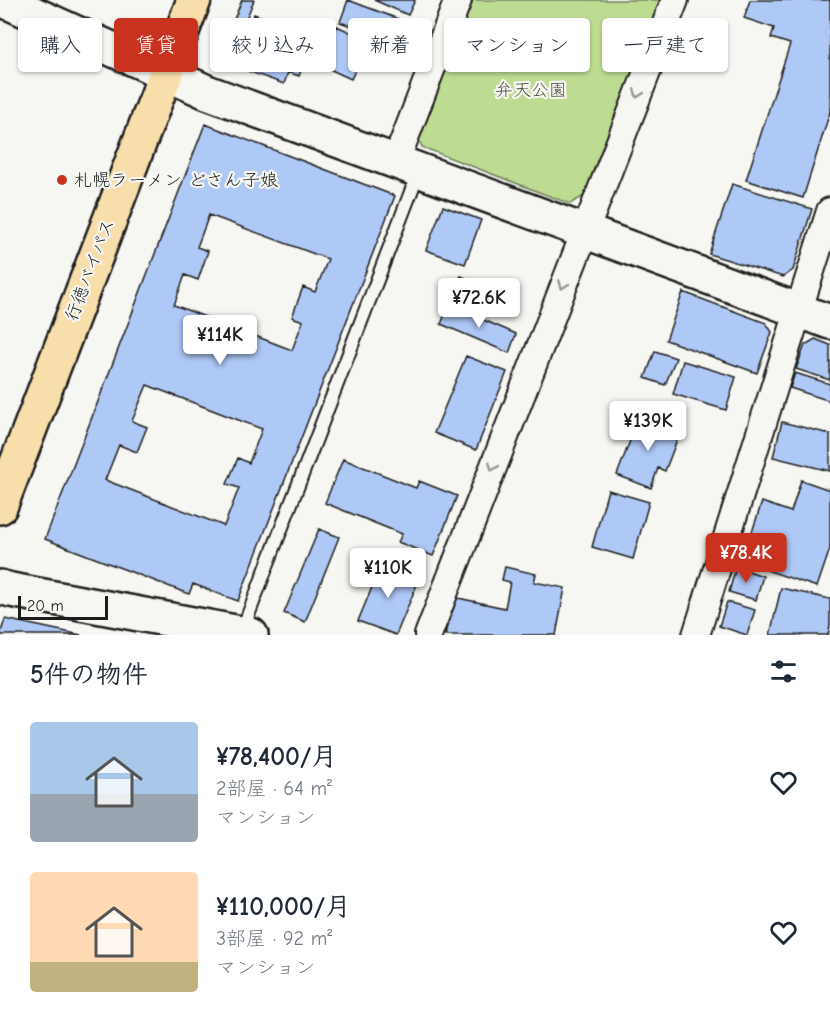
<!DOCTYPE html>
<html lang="ja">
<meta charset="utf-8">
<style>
body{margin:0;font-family:"Comic Neue","Klee One",sans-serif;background:#f2f2f3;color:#1f2937;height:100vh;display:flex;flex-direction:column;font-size:22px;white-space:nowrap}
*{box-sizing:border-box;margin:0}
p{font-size:20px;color:#747a83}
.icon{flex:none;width:33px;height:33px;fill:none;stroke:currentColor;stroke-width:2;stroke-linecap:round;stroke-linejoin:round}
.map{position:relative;height:635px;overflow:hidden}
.side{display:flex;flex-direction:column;background:#fff;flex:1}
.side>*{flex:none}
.hud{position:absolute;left:18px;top:18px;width:795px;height:54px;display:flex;gap:12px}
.scale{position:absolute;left:18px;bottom:15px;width:90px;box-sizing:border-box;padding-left:6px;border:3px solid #1c1c1c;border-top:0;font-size:16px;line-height:21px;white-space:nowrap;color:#1c1c1c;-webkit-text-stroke:4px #f6f6f2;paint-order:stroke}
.price{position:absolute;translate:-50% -51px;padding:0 14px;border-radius:6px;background:#fff;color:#222;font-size:20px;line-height:39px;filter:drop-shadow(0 2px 3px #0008)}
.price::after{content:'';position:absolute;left:50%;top:36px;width:18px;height:14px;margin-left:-9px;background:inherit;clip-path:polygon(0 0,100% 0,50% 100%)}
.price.current{background:#c8321e;color:#fff}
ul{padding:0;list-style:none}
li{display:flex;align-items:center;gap:18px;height:150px;padding:0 30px}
li span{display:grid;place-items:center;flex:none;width:168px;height:120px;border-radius:6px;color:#555}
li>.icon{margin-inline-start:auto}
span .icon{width:72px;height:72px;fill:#fffc;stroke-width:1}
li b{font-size:26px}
h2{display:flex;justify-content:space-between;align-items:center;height:72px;padding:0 30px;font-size:26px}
.pill{padding:0 21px;border-radius:6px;background:#fff;box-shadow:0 2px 4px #0004;font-size:21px;line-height:54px}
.pill.current{background:#c8321e;color:#fff}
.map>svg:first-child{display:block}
.green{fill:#bedb92;stroke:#6d7c57;stroke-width:1.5}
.building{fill:#afc9f7;stroke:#1c1c1c;stroke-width:1.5;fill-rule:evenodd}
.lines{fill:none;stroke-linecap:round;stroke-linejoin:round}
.lane-casing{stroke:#1c1c1c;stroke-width:16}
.street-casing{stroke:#1c1c1c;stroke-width:30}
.secondary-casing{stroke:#1c1c1c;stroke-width:38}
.primary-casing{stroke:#1c1c1c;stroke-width:38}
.lane{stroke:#f6f6f2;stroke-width:12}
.street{stroke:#f6f6f2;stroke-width:26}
.secondary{stroke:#f6f6f2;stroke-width:33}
.primary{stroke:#f8deab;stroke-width:33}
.oneway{stroke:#949492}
.poi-dot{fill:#c8321e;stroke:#f6f6f2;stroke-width:2}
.labels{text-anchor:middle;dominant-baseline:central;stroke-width:4.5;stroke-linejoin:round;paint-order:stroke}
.park-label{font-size:18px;fill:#4d553f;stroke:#f6f6f2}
.poi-label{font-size:18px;fill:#1c1c1c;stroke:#f6f6f2;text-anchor:start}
.street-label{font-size:18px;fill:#1c1c1c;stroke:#f6f6f2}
</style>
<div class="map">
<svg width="830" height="635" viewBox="0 0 830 635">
<rect width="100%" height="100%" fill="#f6f6f2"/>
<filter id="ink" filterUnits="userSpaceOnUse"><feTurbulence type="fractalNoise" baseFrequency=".0167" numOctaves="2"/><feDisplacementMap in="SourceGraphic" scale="12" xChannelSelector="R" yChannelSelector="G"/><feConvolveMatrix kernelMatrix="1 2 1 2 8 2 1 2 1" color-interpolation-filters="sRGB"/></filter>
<g filter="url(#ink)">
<path class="green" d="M471,0h190l-77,196 -14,8 -148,-57 -4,-10z"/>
<path class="building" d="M242,0h12l-26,62 -10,-4z
M348,0l61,23 -8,21 -61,-22z
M374,0h41l-7,15z
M750,0h80v112l-27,86 -57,-18 44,-136 -19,-6 3,-10 -30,-10z
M254,14l48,18 -4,11 12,4 -11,29 -11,-4 -4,12 -50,-18z
M469,24l17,6 -6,13 -16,-6z
M337,26l32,15 -18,38 -24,-11 2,-6 -7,-3z
M205,124l190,72 -157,405 -45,-17 -4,10 -144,-55zM209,215l119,44 -13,33 -12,-5 -11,30 11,4 -11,29 -118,-45 11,-30 13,5 10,-29 -11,-4zM147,385l115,44 -13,34 -11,-5 -11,26 12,4 -15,38 -119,-46 14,-35 18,7 10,-25 -15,-6z
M732,184l80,25 -19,61 -10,7 -74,-23z
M443,206l38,14 -16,44 -39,-14z
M461,276l14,6 -12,23 -13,-7z
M683,292l83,31 6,9 -15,41 -91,-33z
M449,305l67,29 -7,19 -68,-29z
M815,339l15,6v35l-34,-11 9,-24z
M655,351l21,7 -11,27 -20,-7z
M466,356l41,16 -31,78 -42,-17z
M683,361l53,16 -10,33 -53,-16z
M795,373l35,11v17l-40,-13z
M639,417l41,15 -15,39 -7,-3 -7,20 -34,-13z
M782,422l48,12v37l-57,-14z
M343,459l73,29 3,-7 38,15 -24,60 -35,-14 4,-8 -77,-31z
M801,480l29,10v59l-13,38 -75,-25 20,-60 29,10z
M608,490l41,12 -16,57 -41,-12z
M319,529l20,8 -34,85 -21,-9z
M385,556l14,5 -5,11 24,10 -22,53 -38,-14z
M505,567l31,7 -2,8 31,6 -9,47h-111l8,-38 52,11 5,-26 -8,-2z
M736,567l27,9 -7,24 -27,-8z
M781,588l49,11v27l-2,9h-58z
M727,602l28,8 -8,25 -28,-9z
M5,619l76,16h-81z"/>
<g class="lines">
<g class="lane-casing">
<path id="lane" d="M242,631l177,-460"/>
</g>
<g class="street-casing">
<path id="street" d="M396,161l62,-161
M428,635l247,-635
M696,635l134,-424"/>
</g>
<g class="secondary-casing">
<path id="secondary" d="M3,0l204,92 623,230
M0,587l11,3 240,45"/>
</g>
<g class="primary-casing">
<path id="primary" d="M0,507l194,-507"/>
</g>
<use href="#lane" class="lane"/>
<use href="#street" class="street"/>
<use href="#secondary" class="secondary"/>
<use href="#primary" class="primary"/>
</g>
<defs><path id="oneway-chevron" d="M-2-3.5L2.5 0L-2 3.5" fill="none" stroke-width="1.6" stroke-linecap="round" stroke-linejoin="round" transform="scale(1.5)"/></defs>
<g class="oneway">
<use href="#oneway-chevron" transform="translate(638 94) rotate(111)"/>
<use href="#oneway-chevron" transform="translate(563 285) rotate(111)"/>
<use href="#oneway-chevron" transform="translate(493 467) rotate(111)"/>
</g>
</g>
<circle class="poi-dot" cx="62" cy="180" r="6"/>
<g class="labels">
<g class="park-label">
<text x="531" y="90">弁天公園</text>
</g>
<g class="poi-label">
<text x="74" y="180">札幌ラーメン どさん子娘</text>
</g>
<g class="street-label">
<text transform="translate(90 270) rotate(-69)">行徳バイパス</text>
</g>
</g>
</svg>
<div class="scale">20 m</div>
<b class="price" style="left:479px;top:329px">¥72.6K</b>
<b class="price" style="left:220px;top:366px">¥114K</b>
<b class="price" style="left:648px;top:452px">¥139K</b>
<b class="price current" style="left:746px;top:584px">¥78.4K</b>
<b class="price" style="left:388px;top:599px">¥110K</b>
<div class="hud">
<a class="pill">購入</a>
<a class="pill current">賃貸</a>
<a class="pill">絞り込み</a>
<a class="pill">新着</a>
<a class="pill">マンション</a>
<a class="pill">一戸建て</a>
</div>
</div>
<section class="side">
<h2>5件の物件<svg class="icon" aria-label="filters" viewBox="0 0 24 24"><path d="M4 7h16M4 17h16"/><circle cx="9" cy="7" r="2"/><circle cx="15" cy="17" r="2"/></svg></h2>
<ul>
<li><span style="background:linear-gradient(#a9c7e8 60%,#9aa5b1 0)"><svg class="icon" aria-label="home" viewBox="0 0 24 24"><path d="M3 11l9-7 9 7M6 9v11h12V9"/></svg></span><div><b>¥78,400/月</b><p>2部屋 · 64 m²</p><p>マンション</p></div><svg class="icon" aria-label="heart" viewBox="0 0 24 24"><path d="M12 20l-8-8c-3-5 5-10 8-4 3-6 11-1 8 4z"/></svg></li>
<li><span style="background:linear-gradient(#ffd9b3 75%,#c2b280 0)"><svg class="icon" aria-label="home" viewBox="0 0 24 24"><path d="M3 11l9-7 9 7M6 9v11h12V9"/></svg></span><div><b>¥110,000/月</b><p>3部屋 · 92 m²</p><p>マンション</p></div><svg class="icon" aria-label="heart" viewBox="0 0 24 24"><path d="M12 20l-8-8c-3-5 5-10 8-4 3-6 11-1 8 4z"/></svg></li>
</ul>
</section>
